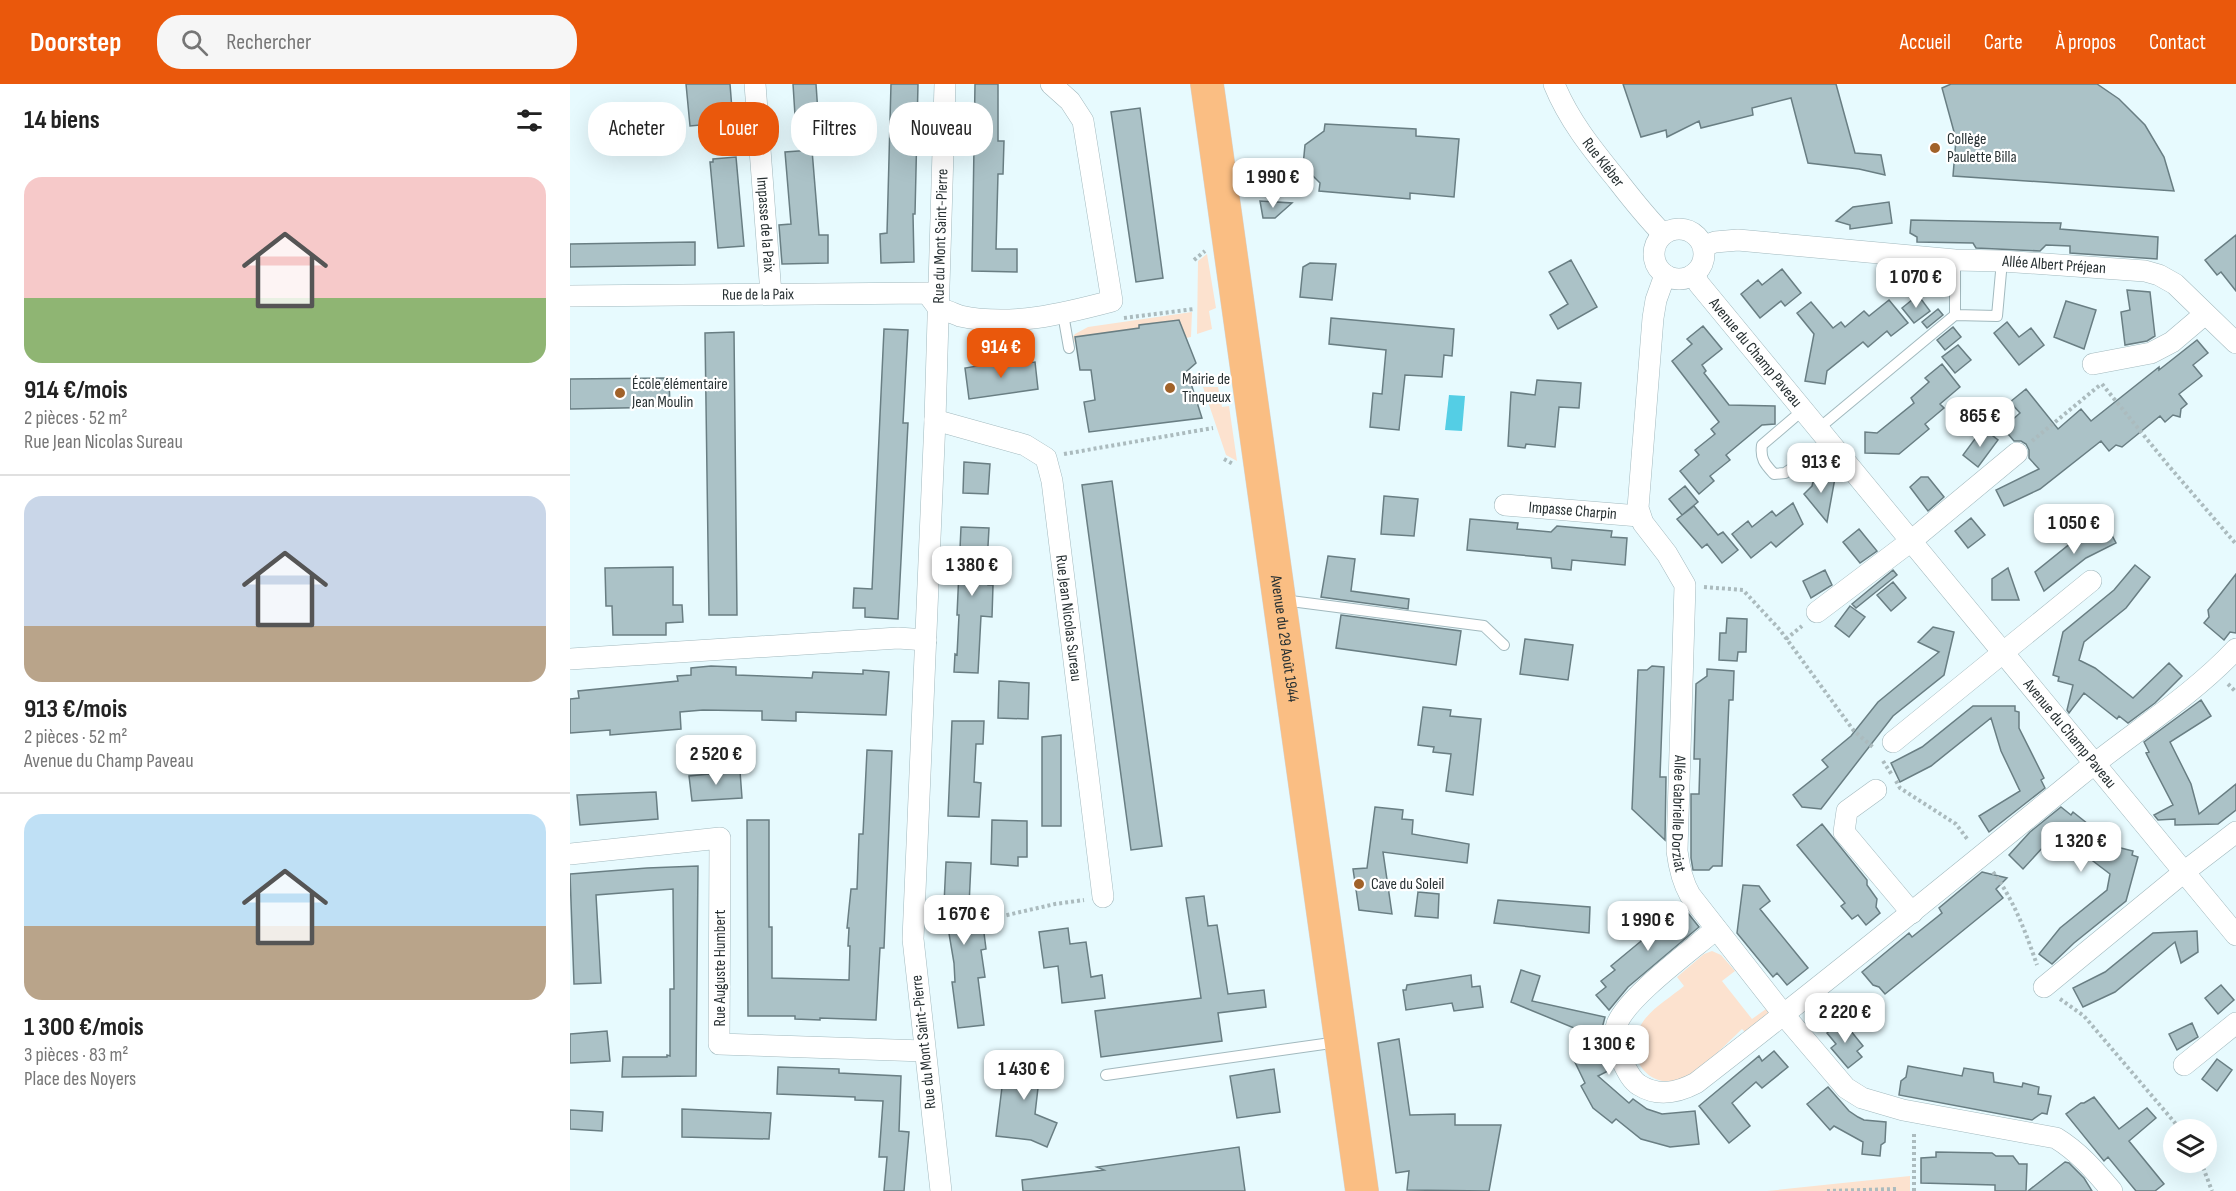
<!DOCTYPE html>
<html lang="fr">
<meta charset="utf-8">
<style>
body{margin:0;font-family:"Sofia Sans Condensed",sans-serif;background:#f6f6f6;color:#222;height:100vh;display:flex;flex-direction:column;font-size:22px;white-space:nowrap}
*{box-sizing:border-box;margin:0}
p{font-size:20px;color:#767676}
.icon{flex:none;width:33px;height:33px;fill:none;stroke:currentColor;stroke-width:2;stroke-linecap:round;stroke-linejoin:round}
.map{position:relative;flex:1;overflow:hidden}
.drawer{display:flex;flex-direction:column;background:#fff;width:570px}
.drawer>*{flex:none}
.banner{position:absolute;left:18px;top:18px;width:570px;height:54px;display:flex;gap:12px}
.buttons{position:absolute;left:1593px;top:1035px;display:grid;gap:12px}
.buttons a{display:grid;place-items:center;width:54px;height:54px;border-radius:50%;background:#fff;box-shadow:0 6px 24px #0002;font-size:30px}
.price{position:absolute;translate:-50% -51px;padding:0 14px;border-radius:12px;background:#fff;color:#222;font-size:20px;line-height:39px;filter:drop-shadow(0 2px 3px #0008)}
.price::after{content:'';position:absolute;left:50%;top:36px;width:18px;height:14px;margin-left:-9px;background:inherit;clip-path:polygon(0 0,100% 0,50% 100%)}
.price.current{background:#ea580c;color:#fff}
ul{padding:0;list-style:none}
li{display:grid;align-content:center;gap:12px;height:318px;padding:0 24px}
li+li{border-top:2px solid #e0e0e0}
li span{display:grid;place-items:center;height:186px;border-radius:18px;color:#555}
li>.icon{margin-inline-start:auto}
span .icon{width:108px;height:108px;fill:#fffc;stroke-width:1}
li b{font-size:26px}
h2{display:flex;justify-content:space-between;align-items:center;height:72px;padding:0 24px;font-size:26px}
.chip{padding:0 21px;border-radius:24px;background:#fff;box-shadow:0 6px 24px #0002;font-size:21px;line-height:54px}
.chip.current{background:#ea580c;color:#fff}
header{display:flex;align-items:center;gap:36px;box-sizing:border-box;height:84px;padding:0 30px;background:#ea580c;color:#fff}
header strong{font-size:28px}
nav{display:flex;gap:33px;margin-inline-start:auto;font-size:21px}
.search{width:420px;height:54px;background:#f6f6f6;display:flex;align-items:center;gap:15px;box-sizing:border-box;padding:0 21px;border-radius:24px;color:#767676;font-size:22px}
main{display:flex;flex:1;min-height:0}
.map>svg:first-child{display:block}
.green{fill:#fce2cf}
.water{fill:#54cee5}
.building{fill:#abc2c7;stroke:#697e83;stroke-width:1.5}
.lines{fill:none;stroke-linecap:round;stroke-linejoin:round}
.service-casing{stroke:#a2b9be;stroke-width:12}
.minor-casing{stroke:#a2b9be;stroke-width:22}
.primary-casing{stroke:#d4d6d6;stroke-width:34}
.path{stroke:#abbbbe;stroke-width:4;stroke-dasharray:3 3;stroke-linecap:butt}
.service{stroke:#fff;stroke-width:10}
.minor{stroke:#fff;stroke-width:21}
.primary{stroke:#fabe83;stroke-width:33}
.poi-dot{fill:#a16229;stroke:#fff;stroke-width:2}
.labels{text-anchor:middle;dominant-baseline:central;stroke-width:4.5;stroke-linejoin:round;paint-order:stroke}
.poi-label{font-size:16px;fill:#283133;stroke:#fff;text-anchor:start}
.street-label{font-size:16px;fill:#283133;stroke:#fff}
</style>
<header>
<strong>Doorstep</strong>
<div class="search"><svg class="icon" aria-label="search" viewBox="0 0 24 24"><circle cx="10" cy="10" r="6"/><path d="M15 15l6 6"/></svg>Rechercher</div>
<nav><a>Accueil</a><a>Carte</a><a>À propos</a><a>Contact</a></nav>
</header>
<main>
<section class="drawer">
<h2>14 biens<svg class="icon" aria-label="filters" viewBox="0 0 24 24"><path d="M4 7h16M4 17h16"/><circle cx="9" cy="7" r="2"/><circle cx="15" cy="17" r="2"/></svg></h2>
<ul>
<li><span style="background:linear-gradient(#f6c9c9 65%,#8fb573 0)"><svg class="icon" aria-label="home" viewBox="0 0 24 24"><path d="M3 11l9-7 9 7M6 9v11h12V9"/></svg></span><div><b>914 €/mois</b><p>2 pièces · 52 m²</p><p>Rue Jean Nicolas Sureau</p></div></li>
<li><span style="background:linear-gradient(#c9d6e8 70%,#b9a48a 0)"><svg class="icon" aria-label="home" viewBox="0 0 24 24"><path d="M3 11l9-7 9 7M6 9v11h12V9"/></svg></span><div><b>913 €/mois</b><p>2 pièces · 52 m²</p><p>Avenue du Champ Paveau</p></div></li>
<li><span style="background:linear-gradient(#bfe0f5 60%,#b9a48a 0)"><svg class="icon" aria-label="home" viewBox="0 0 24 24"><path d="M3 11l9-7 9 7M6 9v11h12V9"/></svg></span><div><b>1 300 €/mois</b><p>3 pièces · 83 m²</p><p>Place des Noyers</p></div></li>
</ul>
</section>
<div class="map">
<svg width="1666" height="1107" viewBox="0 0 1666 1107">
<rect width="100%" height="100%" fill="#e7fafe"/>
<path class="green" d="M637,170l9,54 -7,3 3,18 -15,5 1,-73z
M622,228l-1,25 -5,1 -7,-18 -40,5v3l-65,9 1,6 -3,-5 3,-4 13,-7z
M633,303h15l4,20 7,-1 8,55 -11,-6z
M1142,867l9,4 14,16 -13,10 30,38 14,-10 6,5 -22,23 -8,-8c-16,15 -41,42 -61,50 -33,12 -57,-24 -41,-52 8,-17 30,-29 44,-41l-7,-9 27,-23z
M1340,1092v15h-143z"/>
<path class="water" d="M879,311l16,1 -3,35 -17,-1z"/>
<path class="building" d="M116,0h44l3,38 -43,4z
M223,0h23l2,29 9,-1 1,17 -32,2z
M321,0h27l-3,130h-2l1,48 -33,1 -1,-29 7,-1z
M405,0h23v57h6l-1,33h-5l-2,75h21v23l-45,-1z
M1053,0h213l19,69 26,2 4,20 -26,-6 -51,-6 -17,-65 -39,10 1,7 -52,13 -2,-7 -32,16 -1,-7 -25,7z
M1381,0h146l22,15 26,26 19,32 10,34 -221,-15 3,-37 -14,-51z
M570,24l23,170 -27,4 -25,-170z
M755,40l91,5v7l43,3 -5,58 -44,-4v6l-91,-8 1,-8 -17,-17 2,-21 19,-14z
M242,66l7,85h9v28l-46,1 -3,-39 12,-1 -6,-72z
M166,73l8,89 -26,2 -8,-86h3v-3z
M690,117l32,2 -17,15h-12z
M1319,118l3,21 -42,6v-4l-14,-4 17,-14z
M1341,136l150,3 -1,6 98,8 -1,22 -87,-6v-7l-24,-1 -6,6 -64,-3 -3,-5 -56,-1v-5l-7,-4z
M1666,151v56l-15,-19 -4,3 -12,-15z
M125,158v23l-125,2v-23z
M1001,176l26,47 -39,22 -8,-14 18,-11 -19,-32z
M740,179l26,1 -4,36 -32,-3 3,-30z
M1212,185l19,24 -16,13 -4,-5 -21,17 -19,-24 17,-14 4,5z
M1557,206l23,2 5,44 -8,5 -22,4 -4,-33 9,-2z
M1348,211l12,16 -16,12 -12,-15z
M1319,216l19,23 -17,13 -4,-5 -19,16 -5,-5 -36,29 -2,13 -20,-3 9,-47 -17,-21 14,-11 22,26 8,-6 4,5 19,-16 5,5z
M1496,217l30,9 -12,39 -30,-12z
M1368,225l5,6 -16,13 -5,-6z
M761,234l123,11 -2,27 -8,-1 -2,22 -37,-2 -6,55 -29,-3 3,-34 9,1 4,-44 -57,-6z
M609,236l17,43 -9,8 15,47 -113,14 -5,-30 11,-2 -4,-30h-11l-5,-33 64,-9v-3z
M1437,238l12,15 12,-9 13,17 -25,20 -25,-32z
M1133,242l19,23 -20,16 4,6 -2,2 25,32 46,1v18l-13,1 -36,30 4,5 -20,16 4,5 -15,13 -19,-23 19,-16 -4,-5 20,-16 -4,-5 8,-7 -47,-61 20,-17 -5,-5z
M1383,243l8,10 -16,13 -8,-10z
M314,245l24,1 -5,93h5l-10,196 -33,-2v-9h-12l1,-20 18,1z
M164,248l3,283h-28l-4,-282z
M1627,256l11,13 -15,12 9,11 -23,18 8,10 -6,5 -1,8 -7,-2 -8,7 -5,-6 -38,31 -6,-2 -7,6 -8,-10 -61,48 -36,17 -8,-16 43,-21 -10,-11v-8l-3,-6 -5,-3h-7l-11,-13 17,-15 -10,-11 16,-13 32,40 23,-20 10,12 68,-54v3z
M1388,261l13,15 -16,13 -13,-16z
M449,275l1,5 15,-2 3,27 -69,10 -4,-31z
M1372,280l18,23 -20,17 4,4 -19,16 4,5 -30,25 -34,-1v-21l12,1 37,-30 -3,-5 18,-16 -4,-4z
M99,294l1,29 -100,2v-30z
M967,296l44,3 -2,25 -20,-1 -4,40 -29,-3 -1,4 -17,-2 3,-54 24,3z
M1413,344l15,12 -20,27 -15,-12z
M394,378l26,2 -2,30 -25,-1z
M1245,390l20,4 -8,44 -23,-28 8,-8z
M1351,393h7l16,20 -16,14 -18,-24z
M542,397l50,365 -31,4 -49,-365z
M1115,402l13,16 -16,13 -13,-16z
M814,412l34,3 -4,37 -33,-2z
M1223,419l10,21 -27,23 -5,-5 -20,16 -19,-24 16,-13 4,6 20,-16 4,5z
M1124,422l24,29 5,-3 15,18 -16,13 -15,-19 -5,4 -25,-29z
M1401,434l14,17 -17,13 -13,-17z
M900,435l48,4 -1,6 34,3 6,-6 55,5 -1,6 16,1 -2,27 -53,-5 -1,10 -19,-2 -1,-10 -84,-8z
M1536,440l10,19 -30,15 -42,33 -9,-19 41,-33z
M391,443l28,1 -3,53h2v4h5l-1,32 -11,-1 -3,57 -24,-1 1,-18 2,1 2,-40h-2z
M1289,445l18,22 -17,12 -17,-21z
M758,472l27,3 -4,32 58,8 -1,10 -87,-12z
M1565,481l15,12 -24,31 -42,34 -5,18 16,8 38,30 36,-35 13,13 -27,27 -27,20 -9,-7 -2,3 -33,-26 -15,20 -2,-3 6,-25 -15,-4 1,-4 -6,-2 10,-43 51,-42z
M103,483v38h9l1,17 -17,1v12h-53l-1,-29h-6l-1,-38z
M1438,484l11,32h-27v-21z
M1255,486l7,15 -21,13 -8,-17z
M1323,486l4,5 -41,33 -4,-4z
M1666,490v59l-6,-1 -6,8 -20,-17 5,-6 -1,-7z
M1323,498l13,16 -15,13 -14,-16z
M1280,522l15,11 -16,20 -14,-11z
M771,531l120,16 -5,34 -120,-17z
M1157,534l20,1 -1,33h-8l-1,9 -18,-1 1,-27h6z
M1363,543l21,5 -10,43 -51,41 -72,93 -19,-2 -9,-12 35,-28 -6,-7 29,-24 27,-34 61,-50 -21,-10z
M955,555l48,6 -5,35 -48,-6z
M141,582l25,1v8l76,3 1,-6 50,2v-4l26,2 -3,43 -90,-3v9l-34,-1v-9l-59,-1 -23,2 1,17 -71,6v-5l-40,3v-34l9,-1 -1,-7 100,-10 -1,-5 14,-1v-7z
M1082,582l12,1 -4,110h6l-1,63 -33,-31 6,-139h9z
M1137,585l27,2 -1,29h-4l-7,166h-9l-4,4h-16l-2,-12v-64h8l1,-35h-6l2,-75 11,-8z
M429,597l30,2 -1,36 -30,-1z
M1631,616l10,16 -41,26 21,42 8,30 37,-30v26l-18,14 -43,1v-6l-17,1 -4,-5 19,-10 -27,-52 3,-1 -5,-10z
M1403,622h42v5l4,1v16l25,50 -3,2 4,8 -56,44 -10,-16 41,-25 -19,-40 -10,-33 -60,48 -31,16 -9,-19 31,-16z
M853,623l28,3 -1,6 31,3 -8,76 -27,-4 5,-37 -18,-2 1,-5 -16,-2z
M382,637h32l-1,23h-7l-2,38 7,1 -2,34 -31,-1z
M491,651v91h-19v-89z
M297,666l25,1 -8,197h-4l-4,72 -56,-2v2l-25,-1v-3h-47l-1,-196h22v107h3v51l77,2 1,-34h-2l1,-18h-2l4,-39h6l2,-55h4z
M170,687l2,27 -50,3 -3,-25z
M86,708l2,27 -78,6 -3,-30z
M805,723l28,3 -1,9 11,1 -1,14 57,10 -2,19 -84,-11 9,62 -33,-4 -6,-41 14,-1z
M1491,723l10,8 2,-3 44,35 16,4 -1,4 6,2 -12,44 -52,42 -22,21 -13,-10 21,-26 47,-38 3,-16 -54,-41 -33,36 -14,-14 21,-23z
M422,736l35,1v36h-9v9l-27,-2z
M1252,740l45,56v5l10,14 -1,8 4,6 -14,12 -8,-10 -6,4 -11,-13 4,-3 -48,-58z
M376,778l25,1 -3,64 15,-2 3,24 -5,1 4,27 -7,1 6,47 -26,3 -6,-46h3l-1,-19 -10,-59z
M128,782l-2,210 -74,1 1,-20h44v-2l3,1v-67h4l-1,-100 -77,6 5,88 -27,1 -4,-110 77,-6z
M1412,788l25,6 -11,11 7,9 -118,96 -6,-7 -6,-2 -11,-13 47,-39 3,4 30,-24 -3,-5z
M1173,801l16,1 11,15 -10,8 48,59 -21,17 -10,-12 -4,4 -36,-44z
M848,808l21,2 -1,24 -23,-2z
M634,812l4,30 9,-1 11,69 36,-4 2,17 -48,6 4,28 -121,16 -6,-46 106,-13 -15,-100z
M928,816l92,7 -1,26 -95,-10z
M1110,819l19,24 -71,60 -19,23 -13,-15 10,-8 -5,-6 14,-11 -4,-4 35,-29 -7,-9 21,-17 4,5z
M498,844l2,16 16,-2 5,35 11,-2 3,23 -43,5 -4,-37 -14,2 -5,-36z
M1627,847l1,21 -17,11 -6,-21 -60,50 -32,15 -10,-19 32,-16 48,-39z
M951,886l19,6 -8,25 73,16 -5,19v9l1,9 9,16 -12,6 31,27 4,-4 14,10 15,5 33,-3 4,33 -29,3 -29,-8 -25,-20 -4,4 -19,-15 -12,-22 4,-3 -15,-31 12,10 -3,-32 -68,-28z
M901,891l1,12 8,-1 3,21 -29,4 -2,-8 -46,7 -3,-20h3l1,-5z
M1651,901l13,15 -16,14 -13,-16z
M1272,936l21,26 -6,5 5,6 -14,11 -17,-20 5,-4 -9,-11z
M1622,939l6,14 -21,13 -8,-16z
M37,947l3,30 -40,2v-29z
M829,955l11,76 45,-1v11h46l-12,66 -82,-1 2,-19 -13,2 -18,-130z
M1204,967l14,16 -26,21 -6,-6 -24,21 18,23 -21,17 -30,-37 60,-50 3,5z
M1647,975l15,11 -15,21 -15,-12z
M482,977l3,25 -17,2 -3,26 22,9 -10,24 -16,-7 -35,-4 6,-49 -7,-1 3,-24 27,3z
M1338,982l54,10 2,-8 29,5 1,9 28,5 1,-4 16,4 -1,7 13,2 -4,18 -5,-1 -10,7 -133,-25 2,-14 5,-4z
M208,983l61,2v4l62,3 -2,55 10,1 -5,59h-20l3,-34h-8l4,-56 -28,-1v-3l-78,-3z
M704,985l6,43 -43,6 -7,-42z
M1258,1003l21,24 9,6 6,3 22,2 -1,20 -4,3 -1,11 -18,-2 1,-12 -29,-16 -4,4 -23,-26z
M1524,1013l25,32 28,-21 9,10 -27,23 35,43 -9,7h-19l-28,-34 -4,4 -38,-47 15,-11h3z
M112,1025l89,4 -2,26 -87,-2z
M0,1026l33,2 -1,19 -32,-2z
M669,1063l6,44h-222l-1,-11 82,-10 -7,-3z
M1366,1068l56,1 4,3h17l6,8h8l-1,27h-31v-6l-74,-2v-25l15,-1z
M1495,1078l4,1 15,15 8,13h-64z"/>
<g class="lines">
<g class="service-casing">
<path id="service" d="M1385,176v55l42,1 5,-55
M493,230l6,34
M1233,326l-41,35c-2,14 3,19 12,29l11,-1 45,-30
M1248,345l137,-114
M713,516l201,26 20,19
M536,991l232,-33"/>
</g>
<g class="minor-casing">
<g id="minor">
<path id="s1" d="M185,0l16,210"/>
<path id="s2" d="M984,0c15,37 39,66 64,97 14,18 28,36 45,53"/>
<circle cx="1109" cy="170" r="25"/>
<path id="s3" d="M1134,162l11,-4 23,-2 217,20 47,1 143,10 14,4 16,9 61,59"/>
<path id="s4" d="M1124,190l5,10 537,651"/>
<path id="s5" d="M1095,191l-9,25 -3,18 -15,190 5,15 24,31 18,31 -8,266c2,16 5,30 13,44l94,120 62,73 16,10 41,12 153,28c23,14 39,33 56,53"/>
<path id="s6" d="M0,212l357,-3 12,16c8,1 15,5 21,7 51,11 103,-2 152,-15l-29,-180 -13,-20 -19,-17"/>
<path d="M1523,280l58,-11 21,-11 33,-28"/>
<path id="s7" d="M365,336l90,25 21,13 6,23 51,416"/>
<path id="s8" d="M935,421l134,11"/>
<path d="M1247,528l94,-71 106,-88"/>
<path d="M0,575l328,-21 28,2"/>
<path d="M1323,658l198,-161"/>
<path d="M1306,706l-29,21 -3,21 68,81"/>
<path d="M0,770l150,-16 -1,206 205,7"/>
<path d="M1146,845c-24,21 -89,68 -99,95 -4,11 -1,24 4,35 5,9 9,20 18,26 19,12 38,8 57,-2 129,-100 255,-202 382,-306 52,-43 112,-79 158,-128"/>
<path d="M1474,903l140,-115 52,-40"/>
<path d="M1614,981l52,-42"/>
<path id="s9" d="M371,1107l-28,-252 22,-519 10,-336"/>
</g>
</g>
<g class="primary-casing">
<g id="primary">
<path id="s10" d="M637,0l155,1107"/>
</g>
</g>
<path class="path" d="M624,176l11,-9
M554,234l70,-9
M1532,300l66,81 68,79
M1462,357l68,-56
M494,370l149,-26
M654,375l9,5
M1134,503l39,3 37,40 74,101 20,17
M1216,555l16,-13
M1658,600l8,8
M1313,677l9,14
M1326,697l4,7 56,36 12,16
M1423,788c21,28 33,61 44,93
M365,838l55,-3 65,-15 29,-4
M1490,915l24,17 97,114
M1631,1078l11,29
M1257,1107l70,-2v2
M1344,1107v-59"/>
<use href="#service" class="service"/>
<use href="#minor" class="minor"/>
<use href="#primary" class="primary"/>
</g>
<g class="poi-dot">
<circle cx="1365" cy="64" r="6"/>
<circle cx="600" cy="304" r="6"/>
<circle cx="50" cy="309" r="6"/>
<circle cx="789" cy="800" r="6"/>
</g>
<g class="labels">
<g class="poi-label">
<text x="1377" y="55">Collège<tspan x="1377" dy="18">Paulette Billa</tspan></text>
<text x="612" y="295">Mairie de<tspan x="612" dy="18">Tinqueux</tspan></text>
<text x="62" y="300">École élémentaire<tspan x="62" dy="18">Jean Moulin</tspan></text>
<text x="801" y="800">Cave du Soleil</text>
</g>
<g class="street-label">
<text stroke="none"><textPath href="#s2" startOffset="93">Rue Kléber</textPath></text>
<text stroke="none"><textPath href="#s1" startOffset="141">Impasse de la Paix</textPath></text>
<text stroke="none"><textPath href="#s9" startOffset="957">Rue du Mont Saint-Pierre</textPath></text>
<text stroke="none"><textPath href="#s3" startOffset="352">Allée Albert Préjean</textPath></text>
<text stroke="none"><textPath href="#s6" startOffset="188">Rue de la Paix</textPath></text>
<text stroke="none"><textPath href="#s4" startOffset="100">Avenue du Champ Paveau</textPath></text>
<text stroke="none"><textPath href="#s8" startOffset="68">Impasse Charpin</textPath></text>
<text stroke="none"><textPath href="#s7" startOffset="280">Rue Jean Nicolas Sureau</textPath></text>
<text stroke="none"><textPath href="#s10" startOffset="560">Avenue du 29 Août 1944</textPath></text>
<text stroke="none"><textPath href="#s4" startOffset="594">Avenue du Champ Paveau</textPath></text>
<text stroke="none"><textPath href="#s5" startOffset="555">Allée Gabrielle Dorziat</textPath></text>
<text transform="translate(150 884) rotate(-90)">Rue Auguste Humbert</text>
<text transform="translate(354 958) rotate(-96)">Rue du Mont Saint-Pierre</text>
</g>
</g>
</svg>
<div class="buttons">
<a><svg class="icon" aria-label="layers" viewBox="0 0 24 24"><path d="M12 4l9 5-9 5-9-5zM3 14l9 5 9-5"/></svg></a>
</div>
<b class="price" style="left:703px;top:125px">1 990 €</b>
<b class="price" style="left:1346px;top:225px">1 070 €</b>
<b class="price current" style="left:431px;top:295px">914 €</b>
<b class="price" style="left:1410px;top:364px">865 €</b>
<b class="price" style="left:1251px;top:410px">913 €</b>
<b class="price" style="left:1504px;top:471px">1 050 €</b>
<b class="price" style="left:402px;top:513px">1 380 €</b>
<b class="price" style="left:146px;top:702px">2 520 €</b>
<b class="price" style="left:1511px;top:789px">1 320 €</b>
<b class="price" style="left:394px;top:862px">1 670 €</b>
<b class="price" style="left:1078px;top:868px">1 990 €</b>
<b class="price" style="left:1275px;top:960px">2 220 €</b>
<b class="price" style="left:1039px;top:992px">1 300 €</b>
<b class="price" style="left:454px;top:1017px">1 430 €</b>
<div class="banner">
<a class="chip">Acheter</a>
<a class="chip current">Louer</a>
<a class="chip">Filtres</a>
<a class="chip">Nouveau</a>
</div>
</div>
</main>
